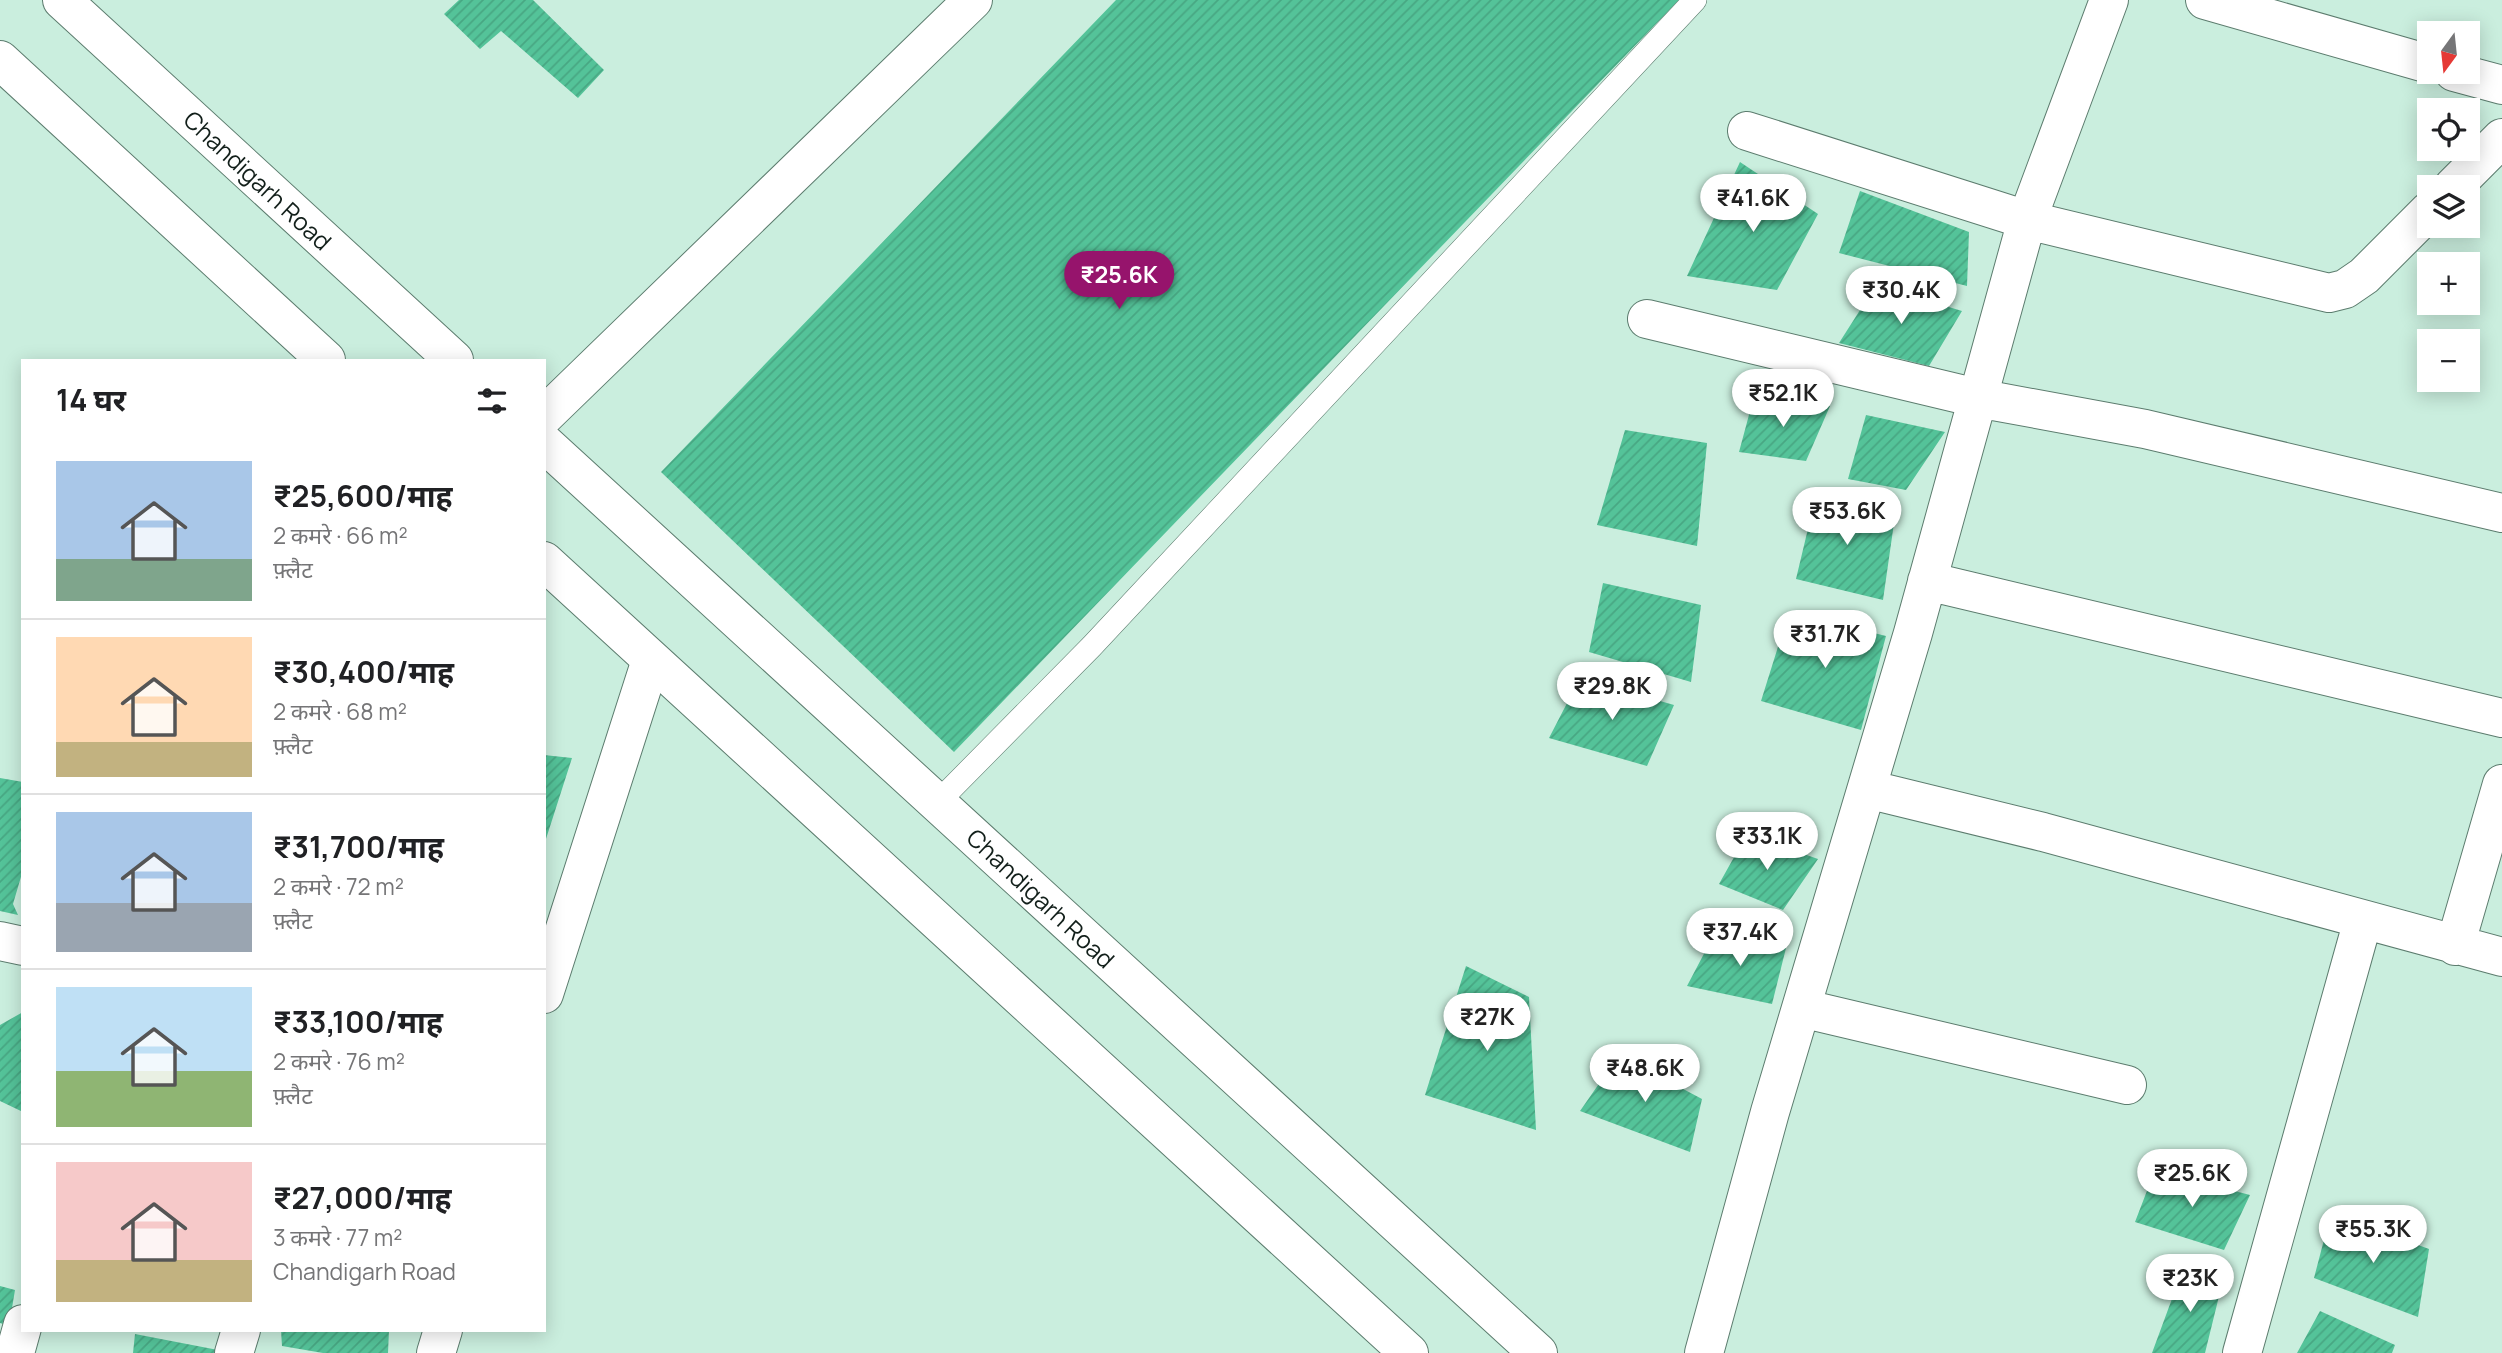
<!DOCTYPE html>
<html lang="hi">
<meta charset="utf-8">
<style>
body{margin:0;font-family:Manrope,"Noto Sans Devanagari",sans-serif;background:#f6f6f6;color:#202124;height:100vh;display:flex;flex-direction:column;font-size:26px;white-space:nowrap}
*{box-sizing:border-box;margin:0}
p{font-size:23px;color:#757577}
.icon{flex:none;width:38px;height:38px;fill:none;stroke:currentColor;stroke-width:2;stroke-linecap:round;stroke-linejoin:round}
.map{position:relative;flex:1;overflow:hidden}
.panel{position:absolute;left:21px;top:359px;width:525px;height:973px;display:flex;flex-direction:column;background:#fff;border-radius:0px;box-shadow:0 4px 18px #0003}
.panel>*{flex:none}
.needle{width:46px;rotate:195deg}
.tools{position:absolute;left:2417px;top:21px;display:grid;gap:14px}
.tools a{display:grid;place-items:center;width:63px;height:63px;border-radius:0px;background:#fff;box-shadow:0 4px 18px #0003;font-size:35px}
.price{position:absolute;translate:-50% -60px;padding:0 16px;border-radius:24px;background:#fff;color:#222;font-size:23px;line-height:46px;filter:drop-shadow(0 2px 4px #0008)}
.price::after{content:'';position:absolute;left:50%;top:42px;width:21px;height:16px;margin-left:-10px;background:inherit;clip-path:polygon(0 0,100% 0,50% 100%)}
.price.selected{background:#96146c;color:#fff}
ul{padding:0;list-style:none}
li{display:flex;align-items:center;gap:21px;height:175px;padding:0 35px}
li+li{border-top:2px solid #e0e0e0}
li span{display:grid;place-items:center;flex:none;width:196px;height:140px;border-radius:0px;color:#555}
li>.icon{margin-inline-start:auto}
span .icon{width:84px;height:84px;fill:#fffc;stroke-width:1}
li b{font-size:30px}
h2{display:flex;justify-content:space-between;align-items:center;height:84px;padding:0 35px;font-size:30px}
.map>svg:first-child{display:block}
.building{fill:url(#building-hatch)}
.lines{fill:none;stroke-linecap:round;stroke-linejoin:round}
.lane-casing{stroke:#5c7c6e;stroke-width:24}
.street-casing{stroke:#5c7c6e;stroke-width:40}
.primary-casing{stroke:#5c7c6e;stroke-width:40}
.lane{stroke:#fff;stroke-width:23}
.street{stroke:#fff;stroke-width:38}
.primary{stroke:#fff;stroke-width:38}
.labels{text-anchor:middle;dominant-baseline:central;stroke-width:5;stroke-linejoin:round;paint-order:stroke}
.street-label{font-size:24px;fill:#121f1a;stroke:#fff}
</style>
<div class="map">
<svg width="2502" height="1353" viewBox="0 0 2502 1353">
<defs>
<pattern id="building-hatch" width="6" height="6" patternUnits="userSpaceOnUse" patternTransform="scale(1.75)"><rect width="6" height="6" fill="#54c399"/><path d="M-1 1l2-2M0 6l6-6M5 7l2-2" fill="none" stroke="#48a783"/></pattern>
</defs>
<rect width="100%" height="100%" fill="#caeede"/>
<path class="building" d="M459,0h74l71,70 -26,28 -77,-67 -21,18 -36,-35z
M1116,0h563l-725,752 -293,-280z
M1740,162l78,52 -41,76 -90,-14z
M1860,191l109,41 -2,54 -128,-33z
M1876,285l86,26 -33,55 -90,-23z
M1753,400l77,6 -24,55 -67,-9z
M1866,415l79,17 -39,58 -58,-11z
M1625,430l82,13 -10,103 -100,-21z
M1817,491l78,25 -12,84 -87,-21z
M1603,583l98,22 -10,77 -102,-30z
M1789,612l97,24 -25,94 -100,-29z
M1580,678l94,27 -27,61 -98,-28z
M544,755l28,3 -27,84h-1z
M0,778l23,4v88l-10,34 5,11 -18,-4z
M1747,834l71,25 -35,51 -64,-26z
M1717,929l69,19 -14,56 -85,-18z
M1466,966l63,31 7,133 -111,-35z
M23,1012v100l-23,-11v-76z
M1619,1055l83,44 -12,53 -110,-41z
M2155,1170l95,25 -26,55 -89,-28z
M2331,1213l98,36 -11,68 -104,-39z
M2183,1269l41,7 -19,77h-53z
M0,1286l15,4 -6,36 -9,-3z
M2320,1311l75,34 -3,8h-95z
M281,1330h108l-1,23h-65l-41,-7z
M135,1334l83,16 -1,3h-84z"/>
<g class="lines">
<g class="lane-casing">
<path id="lane" d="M937,803l155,-157 603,-646"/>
</g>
<g class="street-casing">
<path id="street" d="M2205,0l224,64
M2454,72l48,13
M1747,131l280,89 302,73 16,-4 19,-13 65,-65
M2453,187l49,-49
M1647,319l330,79 168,31 357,84
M544,416l429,-416
M1927,581l575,137
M1867,789l176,43 459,125
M0,941l23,5
M2455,946l47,-162
M544,994l107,-334
M1801,1008l326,77
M15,1353l8,-29
M234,1353l7,-23
M436,1353l7,-23
M1704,1353l66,-241 143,-479 114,-413 82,-220
M2242,1353l121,-433"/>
</g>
<g class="primary-casing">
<path id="primary" d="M62,0l392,360
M0,60l326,300
M544,443l994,910
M544,561l865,792"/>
</g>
<use href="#lane" class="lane"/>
<use href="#street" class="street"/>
<use href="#primary" class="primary"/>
</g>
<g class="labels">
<g class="street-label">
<text transform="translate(258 180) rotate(43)">Chandigarh Road</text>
<text transform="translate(1041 898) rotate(43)">Chandigarh Road</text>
</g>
</g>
</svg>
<div class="tools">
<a><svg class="needle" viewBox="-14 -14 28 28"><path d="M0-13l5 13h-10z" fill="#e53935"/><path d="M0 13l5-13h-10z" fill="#757577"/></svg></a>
<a><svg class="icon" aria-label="locate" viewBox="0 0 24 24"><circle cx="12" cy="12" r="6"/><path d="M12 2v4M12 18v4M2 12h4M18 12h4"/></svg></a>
<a><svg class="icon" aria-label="layers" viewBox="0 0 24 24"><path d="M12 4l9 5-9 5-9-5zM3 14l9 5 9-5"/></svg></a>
<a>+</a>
<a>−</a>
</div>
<b class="price" style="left:1753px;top:234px">₹41.6K</b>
<b class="price selected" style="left:1119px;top:311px">₹25.6K</b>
<b class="price" style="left:1901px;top:326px">₹30.4K</b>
<b class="price" style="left:1783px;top:429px">₹52.1K</b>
<b class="price" style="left:1847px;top:547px">₹53.6K</b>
<b class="price" style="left:1825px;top:670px">₹31.7K</b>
<b class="price" style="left:1612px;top:722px">₹29.8K</b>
<b class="price" style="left:1767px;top:872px">₹33.1K</b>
<b class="price" style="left:1740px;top:968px">₹37.4K</b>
<b class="price" style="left:1487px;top:1053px">₹27K</b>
<b class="price" style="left:1645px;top:1104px">₹48.6K</b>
<b class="price" style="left:2192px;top:1209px">₹25.6K</b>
<b class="price" style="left:2373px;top:1265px">₹55.3K</b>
<b class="price" style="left:2190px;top:1314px">₹23K</b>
<section class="panel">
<h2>14 घर<svg class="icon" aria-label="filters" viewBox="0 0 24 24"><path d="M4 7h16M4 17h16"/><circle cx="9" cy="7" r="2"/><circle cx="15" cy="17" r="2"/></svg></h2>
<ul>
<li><span style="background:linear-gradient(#a9c7e8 70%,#7fa58c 0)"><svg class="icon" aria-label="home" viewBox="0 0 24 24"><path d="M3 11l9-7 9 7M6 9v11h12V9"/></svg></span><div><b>₹25,600/माह</b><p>2 कमरे · 66 m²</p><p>फ़्लैट</p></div></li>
<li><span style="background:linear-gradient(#ffd9b3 75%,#c2b280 0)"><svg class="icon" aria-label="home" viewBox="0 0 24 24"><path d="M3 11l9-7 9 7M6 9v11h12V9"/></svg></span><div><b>₹30,400/माह</b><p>2 कमरे · 68 m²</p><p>फ़्लैट</p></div></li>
<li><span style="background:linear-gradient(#a9c7e8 65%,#9aa5b1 0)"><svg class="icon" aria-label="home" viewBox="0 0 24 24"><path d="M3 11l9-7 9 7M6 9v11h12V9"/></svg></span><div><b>₹31,700/माह</b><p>2 कमरे · 72 m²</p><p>फ़्लैट</p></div></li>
<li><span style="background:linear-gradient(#bfe0f5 60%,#8fb573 0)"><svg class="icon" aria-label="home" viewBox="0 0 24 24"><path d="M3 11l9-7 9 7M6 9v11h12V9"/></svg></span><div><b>₹33,100/माह</b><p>2 कमरे · 76 m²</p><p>फ़्लैट</p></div></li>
<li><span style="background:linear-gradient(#f6c9c9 70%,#c2b280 0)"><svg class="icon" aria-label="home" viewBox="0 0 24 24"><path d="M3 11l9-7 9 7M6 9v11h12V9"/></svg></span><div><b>₹27,000/माह</b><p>3 कमरे · 77 m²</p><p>Chandigarh Road</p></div></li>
</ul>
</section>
</div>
